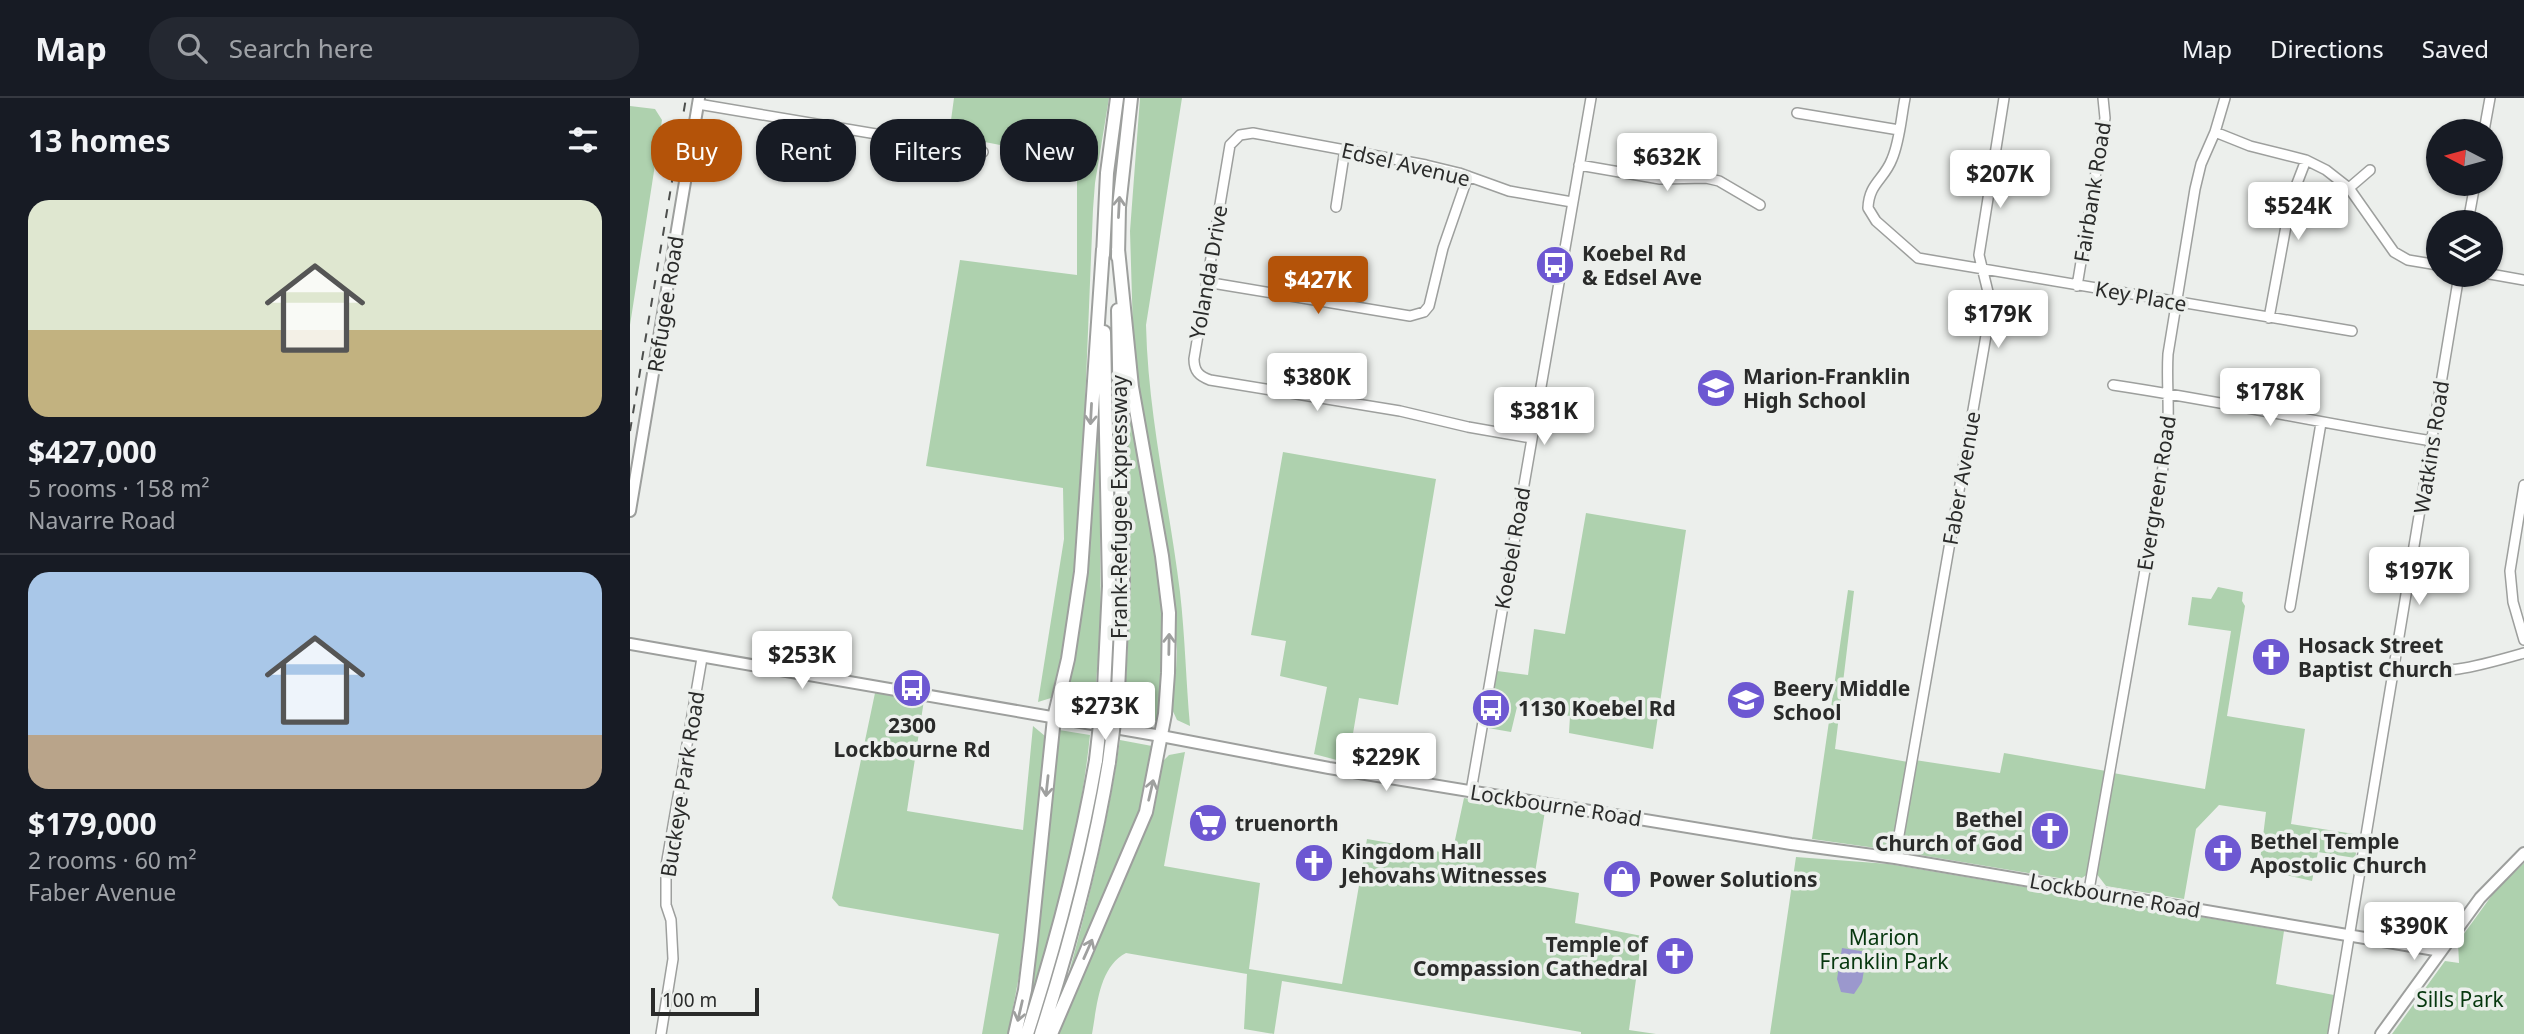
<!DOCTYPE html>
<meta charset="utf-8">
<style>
body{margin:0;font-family:"Noto Sans",sans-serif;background:#242831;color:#f1f3f6;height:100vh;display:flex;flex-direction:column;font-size:26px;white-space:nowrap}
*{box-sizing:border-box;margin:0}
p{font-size:23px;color:#9ea1a6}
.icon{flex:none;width:38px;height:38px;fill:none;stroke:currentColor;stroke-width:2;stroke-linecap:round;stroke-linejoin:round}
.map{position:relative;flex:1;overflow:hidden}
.details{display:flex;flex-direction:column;background:#171b24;width:630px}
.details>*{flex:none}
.banner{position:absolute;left:21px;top:21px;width:665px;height:63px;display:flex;gap:14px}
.needle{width:46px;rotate:276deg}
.buttons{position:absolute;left:1796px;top:21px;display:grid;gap:14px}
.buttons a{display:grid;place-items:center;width:77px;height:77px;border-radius:50%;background:#171b24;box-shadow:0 2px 5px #0004;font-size:35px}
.scale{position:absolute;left:21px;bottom:18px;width:108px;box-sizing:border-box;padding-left:7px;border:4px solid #2a2b2a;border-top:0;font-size:19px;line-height:24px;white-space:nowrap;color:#2a2b2a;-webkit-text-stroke:5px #ecefec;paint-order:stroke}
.price{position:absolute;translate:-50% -60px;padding:0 16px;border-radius:7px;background:#fff;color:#222;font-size:23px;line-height:46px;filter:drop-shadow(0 2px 4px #0008)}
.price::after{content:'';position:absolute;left:50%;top:42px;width:21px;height:16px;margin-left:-10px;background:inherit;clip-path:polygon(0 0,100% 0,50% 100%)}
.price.current{background:#b45309;color:#fff}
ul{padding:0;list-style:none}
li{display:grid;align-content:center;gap:14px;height:371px;padding:0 28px}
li+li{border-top:2px solid #363941}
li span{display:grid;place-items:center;height:217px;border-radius:21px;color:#555}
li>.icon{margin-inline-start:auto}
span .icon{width:126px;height:126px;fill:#fffc;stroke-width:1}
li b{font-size:30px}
h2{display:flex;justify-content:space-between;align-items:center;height:84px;padding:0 28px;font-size:30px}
.tag{padding:0 24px;border-radius:28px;background:#171b24;box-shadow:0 2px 5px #0004;font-size:24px;line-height:63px}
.tag.current{background:#b45309;color:#fff}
header{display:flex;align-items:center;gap:42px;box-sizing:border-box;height:98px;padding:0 35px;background:#171b24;border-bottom:2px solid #363941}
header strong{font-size:33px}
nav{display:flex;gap:38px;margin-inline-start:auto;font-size:24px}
.search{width:490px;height:63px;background:#242831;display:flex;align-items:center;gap:18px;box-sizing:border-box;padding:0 24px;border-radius:28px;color:#9ea1a6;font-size:26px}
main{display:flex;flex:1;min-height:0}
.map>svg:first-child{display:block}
.green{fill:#aed1ae}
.water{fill:#9b98cd}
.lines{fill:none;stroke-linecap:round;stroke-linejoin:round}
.minor-casing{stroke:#9d9f9d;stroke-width:12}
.major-casing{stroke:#9d9f9d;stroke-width:14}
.highway-casing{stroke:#9d9f9d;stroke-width:16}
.minor{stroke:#fff;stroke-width:9}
.major{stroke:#fff;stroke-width:10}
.highway{stroke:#fff;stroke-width:12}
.rail{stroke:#4d4f4d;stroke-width:2;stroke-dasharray:9 9;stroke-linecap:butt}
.highway-bridge-casing{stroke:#9d9f9d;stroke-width:16;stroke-linecap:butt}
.highway-bridge{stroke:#fff;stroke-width:12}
.oneway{stroke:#9fa09f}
.labels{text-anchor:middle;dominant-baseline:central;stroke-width:7;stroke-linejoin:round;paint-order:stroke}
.street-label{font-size:21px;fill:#2a2b2a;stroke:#ecefec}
.poi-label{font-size:21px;font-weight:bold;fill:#2a2b2a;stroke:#ecefec;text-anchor:start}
.park-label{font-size:21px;fill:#06370e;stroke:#ecefec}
</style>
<header>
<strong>Map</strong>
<div class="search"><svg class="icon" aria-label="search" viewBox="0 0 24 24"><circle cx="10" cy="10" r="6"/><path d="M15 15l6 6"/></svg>Search here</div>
<nav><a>Map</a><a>Directions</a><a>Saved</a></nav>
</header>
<main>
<section class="details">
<h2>13 homes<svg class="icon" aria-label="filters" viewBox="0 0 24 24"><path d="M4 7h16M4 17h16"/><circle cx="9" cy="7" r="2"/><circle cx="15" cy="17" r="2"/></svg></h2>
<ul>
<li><span style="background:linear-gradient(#dfe7d0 60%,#c2b280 0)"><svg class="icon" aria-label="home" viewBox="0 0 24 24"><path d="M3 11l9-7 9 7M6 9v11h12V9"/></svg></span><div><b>$427,000</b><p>5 rooms · 158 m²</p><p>Navarre Road</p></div></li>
<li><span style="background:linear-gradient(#a9c7e8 75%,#b9a48a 0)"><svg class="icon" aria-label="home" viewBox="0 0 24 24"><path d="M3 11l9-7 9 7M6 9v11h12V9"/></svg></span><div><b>$179,000</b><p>2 rooms · 60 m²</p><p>Faber Avenue</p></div></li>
</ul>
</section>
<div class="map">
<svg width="1894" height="936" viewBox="0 0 1894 936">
<rect width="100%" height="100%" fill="#ecefec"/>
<path class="green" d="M324,0h155l-14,85 -2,26 -13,319 -23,157 -6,13 -13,4 26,-163 -1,-51 -137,-22 34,-206 117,15v-115l-128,-25z
M510,0h42l-36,227c2,90 23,178 34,267 5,44 6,89 10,134l-13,-6 -7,-15 6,-35 1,-19 -6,-71 -37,-215 -4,-134z
M0,8l25,3 7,11 -32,205z
M497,296h2l32,191 4,43 -4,86 -4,7 -34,-4c10,-108 6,-215 4,-323z
M469,320l2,212 -8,82 -30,-7 33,-286z
M653,354l153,27 -38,226 -39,-7 -11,65 -34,-9 13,-67 -47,-11 6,-35 -35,-6z
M956,415l100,17 -33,219 -84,-16 1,-17 -53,-9 -6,25 -23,-4 9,-57 31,4 6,-46 31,5z
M1588,489l25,5 -1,9 3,5 -18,110 78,13 -14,95 69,11 -5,23 -37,-6 -6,29 -53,-12 7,-57 -47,-7 -23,24 -12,70 -78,-13 -10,-13 17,-100 92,16 26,-158 -43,-6 4,-28 19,2z
M1218,492l6,1 -19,158 73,13 -14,77 -11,10 -71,-10z
M245,595l49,7 -17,111 116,19 10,-104 12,10 3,10 -29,230 -11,58h-26l17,-100 -160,-28 -7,-8z
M429,632l31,5c-10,97 -36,191 -66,284z
M490,642l32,6 -4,35 -10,39 -69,161 -2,-1c22,-79 41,-158 53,-240z
M555,654l-21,114 96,17 -11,86 93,15 25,-145 85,15 12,-56 81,13 -12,74 46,8 -4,30 67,13 -13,94 27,4h-75v-2l-299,-51 -8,53 -30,-5 3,-55 -121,-21c-27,14 -29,53 -34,81h-36l87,-199 20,-74 6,-6z
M1374,655l102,18 -18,103 -11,7 -163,-27 -11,-12 12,-82 85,13z
M1166,759l93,7 395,67 -8,53 58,11 -6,39h-558z
M1894,765v171h-132l53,-73 14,2 -1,-21 37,-51z"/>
<path class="water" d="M1212,850l25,4 -5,30 -8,12 -13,-2 -4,-13z"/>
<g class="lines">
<g class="minor-casing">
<path id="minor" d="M1275,0c-4,20 -5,42 -13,61 -8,21 -23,24 -24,49l8,13 42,37 434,73
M68,6l285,48
M1167,15l102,17
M1854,33l6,-33
M1585,34l35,14 56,14 20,10 23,18 45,64 14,8 30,5
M949,67l81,14 46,-1 13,3 41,24
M1719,90l21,-18
M706,109l9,-58
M1838,124l7,-38
M1860,176l34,6
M576,184l204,34 14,-4 5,-6 14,-58 25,-72
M1447,188l28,-168 -2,-20
M1639,220l22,-119 15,-39
M1483,287c107,16 212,39 319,56
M901,340l-63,-11 -68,-16 -190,-31c-11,-4 -16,-9 -16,-21l36,-214 10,-10 13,-2 173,32 33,8 50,18 63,11
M1894,387l-14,86 3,31 11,38
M1660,509l31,-184
M1764,570c52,8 81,-1 130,-15
M841,693l120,-693
M1265,760l93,-534 1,-28 -10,-41 25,-157
M1459,792l77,-440c5,-34 0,-63 2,-96l27,-165 6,-25 14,-32 10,-34
M31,936l12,-75 -2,-39 -5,-15v-39l36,-208
M1703,936l126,-759"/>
</g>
<g class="major-casing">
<path id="major" d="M0,413l69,-413
M0,546l531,92 168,32 462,76 104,14 546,93
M1751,936l99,-136 44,-45"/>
</g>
<g class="highway-casing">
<path id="highway" d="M473,157l4,-82 10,-75
M488,159l1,-50 12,-109
M474,591l5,-103 -5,-254
M488,593l5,-108 -5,-273
M385,936l10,-44 6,-50 23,-222 14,-59 13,-87 22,-323
M397,936c29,-91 53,-181 69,-274
M411,936c29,-90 53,-179 68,-272
M421,936l95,-222 19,-98 3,-41 1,-60 -7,-57 -30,-169 -14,-138"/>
</g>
<use href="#minor" class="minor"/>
<use href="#major" class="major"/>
<use href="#highway" class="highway"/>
<path class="rail" d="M0,333l56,-333"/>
<g class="highway-bridge-casing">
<path id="highway-bridge" d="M466,662l8,-71
M479,664l9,-71"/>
</g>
<use href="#highway-bridge" class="highway-bridge"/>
</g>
<defs><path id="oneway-shaft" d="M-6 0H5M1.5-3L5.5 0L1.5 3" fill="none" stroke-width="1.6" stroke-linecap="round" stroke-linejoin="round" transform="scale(1.75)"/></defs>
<g class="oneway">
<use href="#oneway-shaft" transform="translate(489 109) rotate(-87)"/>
<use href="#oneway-shaft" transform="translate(461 316) rotate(93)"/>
<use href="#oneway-shaft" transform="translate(539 546) rotate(-89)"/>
<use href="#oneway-shaft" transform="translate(417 688) rotate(96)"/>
<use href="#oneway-shaft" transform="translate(521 692) rotate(-77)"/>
<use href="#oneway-shaft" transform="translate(458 851) rotate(-66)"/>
<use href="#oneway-shaft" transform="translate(390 913) rotate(103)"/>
</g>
<defs>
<g id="bus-disc" transform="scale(2.0125)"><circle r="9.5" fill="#6d58d2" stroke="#ecefec"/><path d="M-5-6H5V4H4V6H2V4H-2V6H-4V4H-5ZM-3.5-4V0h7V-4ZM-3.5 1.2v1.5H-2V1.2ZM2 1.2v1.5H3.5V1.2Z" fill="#fff"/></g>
<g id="school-disc" transform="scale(2.0125)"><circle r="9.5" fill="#6d58d2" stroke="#ecefec"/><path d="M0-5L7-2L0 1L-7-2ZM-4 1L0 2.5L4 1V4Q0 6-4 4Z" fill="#fff"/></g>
<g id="church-disc" transform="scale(2.0125)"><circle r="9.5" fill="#6d58d2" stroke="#ecefec"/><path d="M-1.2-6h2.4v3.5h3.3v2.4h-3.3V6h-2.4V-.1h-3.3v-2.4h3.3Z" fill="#fff"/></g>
<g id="supermarket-disc" transform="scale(2.0125)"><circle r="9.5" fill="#6d58d2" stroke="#ecefec"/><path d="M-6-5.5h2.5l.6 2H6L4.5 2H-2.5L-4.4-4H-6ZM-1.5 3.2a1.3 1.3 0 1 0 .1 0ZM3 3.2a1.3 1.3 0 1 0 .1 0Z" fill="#fff"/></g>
<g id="shop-disc" transform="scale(2.0125)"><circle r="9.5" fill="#6d58d2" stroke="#ecefec"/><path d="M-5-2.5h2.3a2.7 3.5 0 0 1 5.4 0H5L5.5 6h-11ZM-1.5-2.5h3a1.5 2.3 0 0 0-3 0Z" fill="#fff"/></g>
</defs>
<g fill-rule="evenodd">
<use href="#bus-disc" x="925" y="167"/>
<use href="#school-disc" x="1086" y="290"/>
<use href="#church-disc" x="1641" y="559"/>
<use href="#bus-disc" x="282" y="590"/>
<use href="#school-disc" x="1116" y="602"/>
<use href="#bus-disc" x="861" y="610"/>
<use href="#supermarket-disc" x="578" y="725"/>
<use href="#church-disc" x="1420" y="733"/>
<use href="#church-disc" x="1593" y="755"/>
<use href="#church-disc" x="684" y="765"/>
<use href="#shop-disc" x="992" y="781"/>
<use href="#church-disc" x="1045" y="858"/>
</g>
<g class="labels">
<g class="street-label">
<text transform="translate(776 66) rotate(13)">Edsel Avenue</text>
<text transform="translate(1462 94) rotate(-81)">Fairbank Road</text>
<text transform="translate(578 174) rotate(-80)">Yolanda Drive</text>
<text transform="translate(1511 198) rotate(10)">Key Place</text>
<text transform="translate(35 206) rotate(-81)">Refugee Road</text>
<text transform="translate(1801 349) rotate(-81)">Watkins Road</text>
<text transform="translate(1331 380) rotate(-80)">Faber Avenue</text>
<text transform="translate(1526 395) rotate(-81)">Evergreen Road</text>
<text transform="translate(489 409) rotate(-90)">Frank-Refugee Expressway</text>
<text transform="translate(882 450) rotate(-80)">Koebel Road</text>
<text transform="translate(52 686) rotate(-81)">Buckeye Park Road</text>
<text transform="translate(926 707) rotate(9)">Lockbourne Road</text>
<text transform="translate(1485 797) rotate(10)">Lockbourne Road</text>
</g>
<g class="poi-label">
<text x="952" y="155">Koebel Rd<tspan x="952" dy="24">&amp; Edsel Ave</tspan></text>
<text x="1113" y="278">Marion-Franklin<tspan x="1113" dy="24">High School</tspan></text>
<text x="1668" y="547">Hosack Street<tspan x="1668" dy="24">Baptist Church</tspan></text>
<text x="1143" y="590">Beery Middle<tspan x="1143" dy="24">School</tspan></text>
<text x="888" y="610">1130 Koebel Rd</text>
<text x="282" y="627" text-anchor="middle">2300<tspan x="282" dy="24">Lockbourne Rd</tspan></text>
<text x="1393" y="721" text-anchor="end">Bethel<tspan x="1393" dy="24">Church of God</tspan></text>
<text x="605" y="725">truenorth</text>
<text x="1620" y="743">Bethel Temple<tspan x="1620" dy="24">Apostolic Church</tspan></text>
<text x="711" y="753">Kingdom Hall<tspan x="711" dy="24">Jehovahs Witnesses</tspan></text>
<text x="1019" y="781">Power Solutions</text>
<text x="1018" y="846" text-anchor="end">Temple of<tspan x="1018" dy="24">Compassion Cathedral</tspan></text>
</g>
<g class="park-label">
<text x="1254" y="839">Marion<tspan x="1254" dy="24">Franklin Park</tspan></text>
<text x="1830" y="901">Sills Park</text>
</g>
</g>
</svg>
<div class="buttons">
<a><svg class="needle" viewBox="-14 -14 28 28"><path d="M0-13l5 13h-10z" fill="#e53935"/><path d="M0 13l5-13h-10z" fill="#9ea1a6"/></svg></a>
<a><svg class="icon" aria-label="layers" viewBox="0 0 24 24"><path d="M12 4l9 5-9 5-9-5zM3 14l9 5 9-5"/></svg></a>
</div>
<div class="scale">100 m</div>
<b class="price" style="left:1037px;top:95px">$632K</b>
<b class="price" style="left:1370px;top:112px">$207K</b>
<b class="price" style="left:1668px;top:144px">$524K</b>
<b class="price current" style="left:688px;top:218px">$427K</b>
<b class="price" style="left:1368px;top:252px">$179K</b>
<b class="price" style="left:687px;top:315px">$380K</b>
<b class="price" style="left:1640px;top:330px">$178K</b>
<b class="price" style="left:914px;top:349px">$381K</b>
<b class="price" style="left:1789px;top:509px">$197K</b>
<b class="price" style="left:172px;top:593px">$253K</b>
<b class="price" style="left:475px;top:644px">$273K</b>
<b class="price" style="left:756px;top:695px">$229K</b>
<b class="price" style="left:1784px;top:864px">$390K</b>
<div class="banner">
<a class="tag current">Buy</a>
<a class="tag">Rent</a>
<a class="tag">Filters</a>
<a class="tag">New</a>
</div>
</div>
</main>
